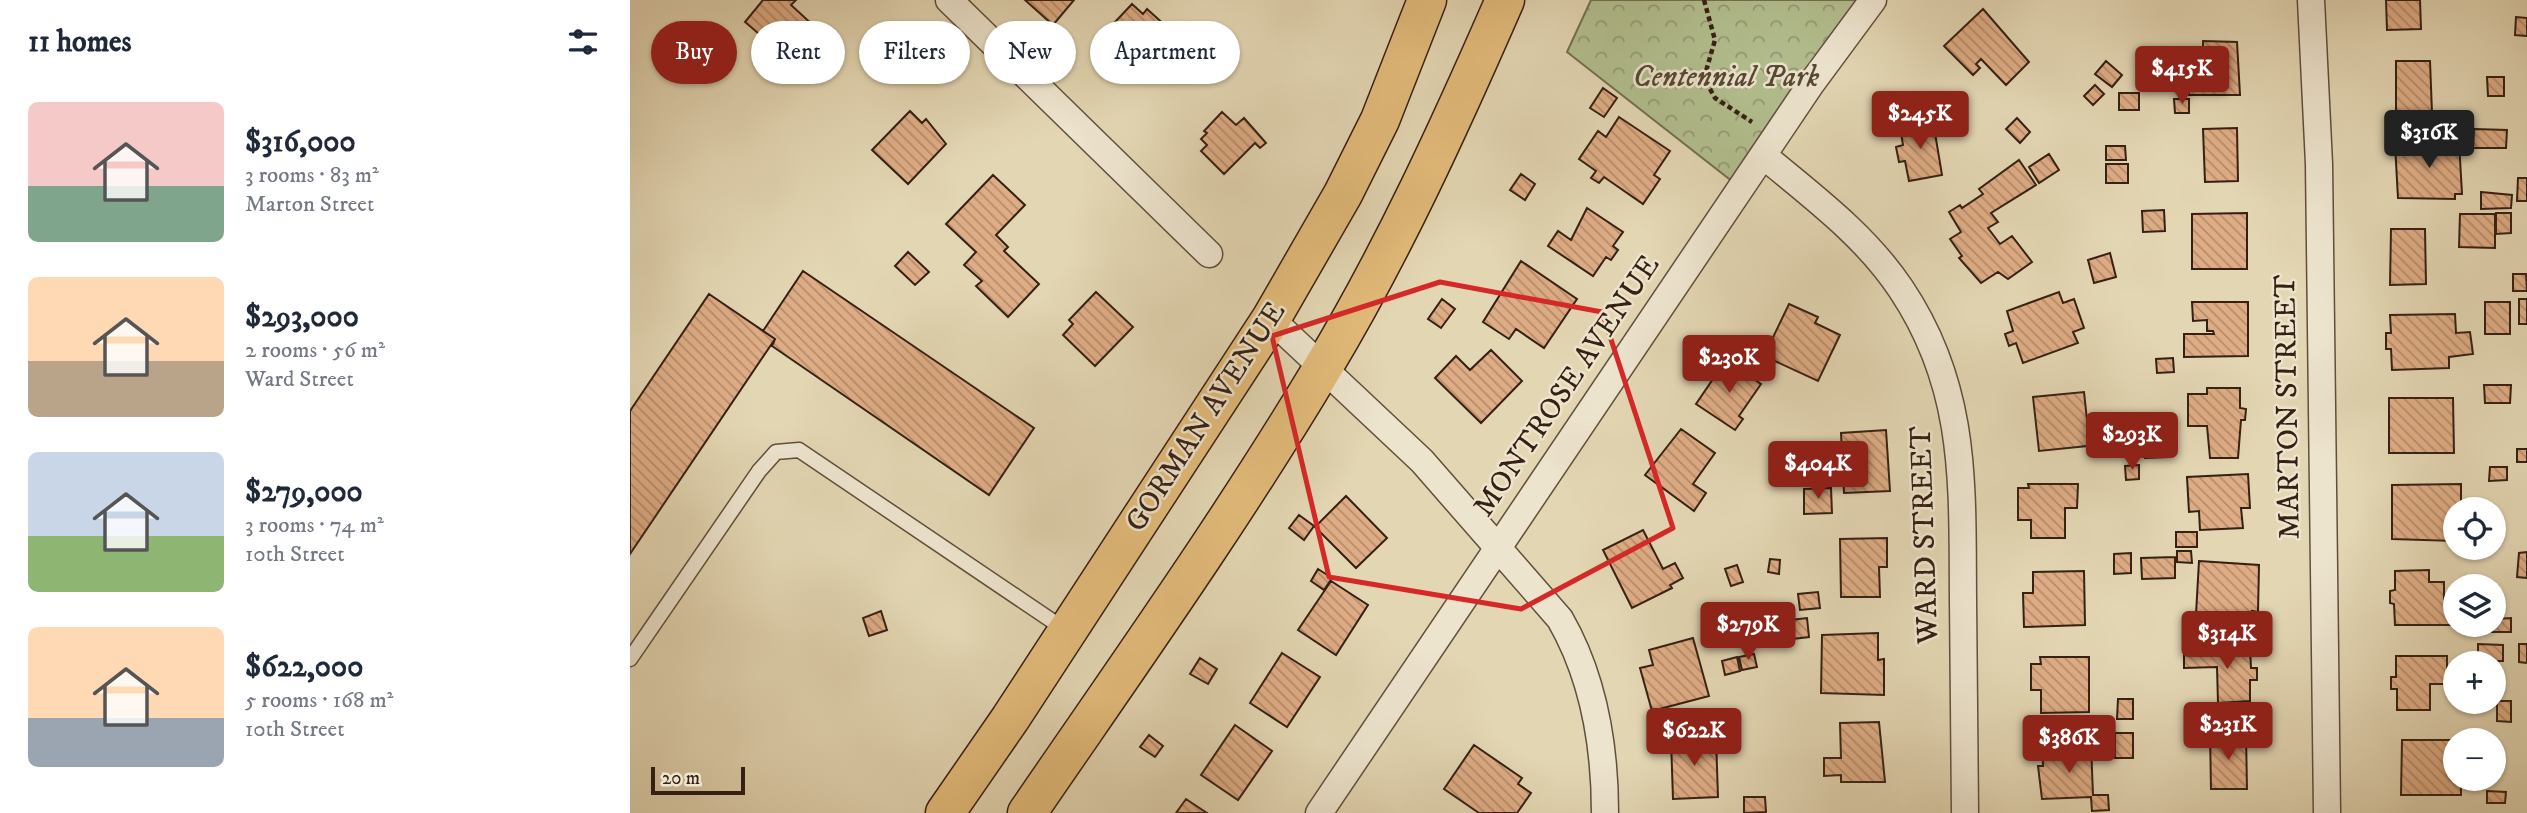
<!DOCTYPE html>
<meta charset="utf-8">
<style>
body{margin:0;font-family:"IM FELL DW Pica",serif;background:#f6f6f7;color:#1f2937;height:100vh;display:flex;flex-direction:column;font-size:26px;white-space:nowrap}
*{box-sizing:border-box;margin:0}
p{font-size:23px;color:#747a83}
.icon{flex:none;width:38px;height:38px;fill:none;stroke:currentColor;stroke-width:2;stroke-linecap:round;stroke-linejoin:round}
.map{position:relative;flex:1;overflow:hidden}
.details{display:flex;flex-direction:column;background:#fff;width:630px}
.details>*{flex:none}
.guide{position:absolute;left:21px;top:21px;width:665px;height:63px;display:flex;gap:14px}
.controls{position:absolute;left:1813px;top:497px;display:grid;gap:14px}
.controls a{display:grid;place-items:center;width:63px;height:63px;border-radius:50%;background:#fff;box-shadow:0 2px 5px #0004;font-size:35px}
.scale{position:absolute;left:21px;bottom:18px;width:94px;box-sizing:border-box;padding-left:7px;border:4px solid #362013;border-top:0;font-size:19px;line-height:24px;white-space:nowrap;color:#362013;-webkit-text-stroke:5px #ede4ce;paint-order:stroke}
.price{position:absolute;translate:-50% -60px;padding:0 16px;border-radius:7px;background:#8f2418;color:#fff;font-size:23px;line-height:46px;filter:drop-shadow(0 2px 4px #0008)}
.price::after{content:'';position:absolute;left:50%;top:42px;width:21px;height:16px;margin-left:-10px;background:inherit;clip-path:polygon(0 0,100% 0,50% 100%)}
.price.on{background:#222;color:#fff}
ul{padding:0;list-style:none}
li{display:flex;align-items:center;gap:21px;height:175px;padding:0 28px}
li span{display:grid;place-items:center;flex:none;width:196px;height:140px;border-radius:10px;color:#555}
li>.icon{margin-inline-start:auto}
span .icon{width:84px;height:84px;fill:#fffc;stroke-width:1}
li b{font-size:30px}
h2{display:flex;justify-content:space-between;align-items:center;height:84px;padding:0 28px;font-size:30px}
.tag{padding:0 24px;border-radius:32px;background:#fff;box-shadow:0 2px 5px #0004;font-size:24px;line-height:63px}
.tag.on{background:#8f2418;color:#fff}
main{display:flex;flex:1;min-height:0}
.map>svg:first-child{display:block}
.park{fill:url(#park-crowns);stroke:#746f50;stroke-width:2}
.building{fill:url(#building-back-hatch);stroke:#362013;stroke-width:2}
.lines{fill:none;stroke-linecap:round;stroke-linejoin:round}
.lane-casing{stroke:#614e3b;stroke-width:17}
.street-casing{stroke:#614e3b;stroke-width:29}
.primary-casing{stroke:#362013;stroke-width:41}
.path{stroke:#362013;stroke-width:4.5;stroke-dasharray:5 3.5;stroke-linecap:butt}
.lane{stroke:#ede4ce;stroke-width:14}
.street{stroke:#ede4ce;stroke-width:26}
.primary{stroke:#e2bb7a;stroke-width:38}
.marked{fill:none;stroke:#d62828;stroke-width:5;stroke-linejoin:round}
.labels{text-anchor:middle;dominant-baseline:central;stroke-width:5;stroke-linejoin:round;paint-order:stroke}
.park-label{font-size:30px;font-style:italic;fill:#554832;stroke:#ede4ce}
.street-label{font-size:30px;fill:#362013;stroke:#ede4ce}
</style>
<main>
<section class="details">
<h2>11 homes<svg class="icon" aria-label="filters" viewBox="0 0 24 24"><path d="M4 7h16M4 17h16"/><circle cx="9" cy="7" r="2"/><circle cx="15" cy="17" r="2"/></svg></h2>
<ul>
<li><span style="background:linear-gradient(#f6c9c9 60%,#7fa58c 0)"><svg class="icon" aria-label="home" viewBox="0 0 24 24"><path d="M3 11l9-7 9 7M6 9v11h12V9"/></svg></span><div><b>$316,000</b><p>3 rooms · 83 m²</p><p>Marton Street</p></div></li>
<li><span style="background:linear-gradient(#ffd9b3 60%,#b9a48a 0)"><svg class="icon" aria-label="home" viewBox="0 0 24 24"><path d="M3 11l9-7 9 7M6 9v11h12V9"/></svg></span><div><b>$293,000</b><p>2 rooms · 56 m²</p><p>Ward Street</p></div></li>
<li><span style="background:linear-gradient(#c9d6e8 60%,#8fb573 0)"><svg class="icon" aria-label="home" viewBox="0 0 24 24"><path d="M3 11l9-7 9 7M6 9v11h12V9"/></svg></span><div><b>$279,000</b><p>3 rooms · 74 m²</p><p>10th Street</p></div></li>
<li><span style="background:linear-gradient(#ffd9b3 65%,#9aa5b1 0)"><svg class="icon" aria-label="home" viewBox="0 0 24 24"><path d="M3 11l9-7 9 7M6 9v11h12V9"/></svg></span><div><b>$622,000</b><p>5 rooms · 168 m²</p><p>10th Street</p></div></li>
</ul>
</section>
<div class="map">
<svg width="1897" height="813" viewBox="0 0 1897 813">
<defs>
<pattern id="park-crowns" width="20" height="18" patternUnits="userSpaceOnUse" patternTransform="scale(1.75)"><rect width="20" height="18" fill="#b2be8e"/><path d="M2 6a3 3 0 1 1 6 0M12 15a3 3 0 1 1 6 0" fill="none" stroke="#929a73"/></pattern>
<pattern id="building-back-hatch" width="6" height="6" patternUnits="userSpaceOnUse" patternTransform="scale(1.75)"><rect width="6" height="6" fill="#dfad85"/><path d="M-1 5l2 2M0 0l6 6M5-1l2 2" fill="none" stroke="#b68c6c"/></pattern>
</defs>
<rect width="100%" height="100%" fill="#e3d6b3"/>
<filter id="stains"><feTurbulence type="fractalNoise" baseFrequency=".00286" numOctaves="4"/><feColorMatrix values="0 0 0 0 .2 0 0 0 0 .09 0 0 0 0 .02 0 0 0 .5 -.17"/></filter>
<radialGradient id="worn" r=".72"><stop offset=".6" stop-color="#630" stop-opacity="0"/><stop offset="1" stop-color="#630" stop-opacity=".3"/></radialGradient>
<path class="park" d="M961,0h289l-138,189 -175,-137z"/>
<path class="building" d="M133,0h33l-5,5 23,21 -27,32 -42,-36z
M395,0h49l-21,25z
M1756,0h34l1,29 -34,1z
M502,4l11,10 4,-5 20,18 -37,41 -3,-3 -5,6 -21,-19 22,-23 -8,-7z
M1353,9l46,53 -23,23 -25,-26 -5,5 4,4 -7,7 -29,-29z
M1886,17l11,1v18l-12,-1z
M1573,41l34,1 3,53h-51v-30l14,1z
M1476,61l16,14 -10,12 -17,-13z
M1766,61h34l2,52h-36z
M1857,77h17v19h-16z
M1465,85l9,9 -11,11 -9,-9z
M973,88l14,10 -13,19 -14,-9z
M1489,93h20v17h-20z
M1544,99h15v14h-14z
M280,111l12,12 4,-4 20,25 -38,40 -36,-34z
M592,112l14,13 8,-7 22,25 -6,5 -5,-5 -31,31 -23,-23 6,-6 -6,-6 6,-6 -3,-2z
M989,117l51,34 -16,24 6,4 -17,25 -39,-27 -5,6 -8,-5 5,-7 -17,-12 19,-28 8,6z
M1387,118l13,14 -10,11 -14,-14z
M1303,121l9,54 -33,6 -4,-20 -6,1 -3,-15 7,-2 -3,-18z
M1607,128l1,53 -33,1 -2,-53z
M1844,129l33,1 -1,18h-33z
M1829,141l3,53h-7v5l-57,-1 -3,-54z
M1476,146h19l1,14h-20z
M1419,154l10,16 -20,13 -10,-16z
M1389,160l17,25 -45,28 7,9 -10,6 12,16 12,-8 20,26 -24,17 -10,-7 -17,11 -22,-25 3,-2 -12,-17 11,-7 -12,-20 11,-7 2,3 21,-14 -4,-5z
M1476,164h22v19h-22z
M891,174l14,10 -10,16 -15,-10z
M363,175l32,30 -29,30 12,12 -4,4 35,33 -31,33 -32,-31 6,-5 -18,-16 12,-13 -30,-28z
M1888,178h9v23h-10z
M1851,192l31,3 -1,13 -30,1z
M957,208l36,24 -10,14 5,4 -7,10 -5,-3 -13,19 -45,-30 10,-15 13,9z
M1534,210l1,21 -22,1 -1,-21z
M1617,213v56h-55v-55z
M1866,213h15v20l-15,1z
M1830,214h35v34l-36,-1z
M1761,229h34l1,55 -36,1z
M278,252l21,20 -14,13 -20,-19z
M1480,253l6,24 -22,6 -6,-23z
M891,261l56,38 -33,49 -28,-19 -7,10 -26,-17z
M173,271l231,157 -45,67 -217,-149 3,-7 -12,-8z
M1883,274h13l1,17h-14z
M466,292l37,35 -38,39 -32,-31 10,-11 -4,-4z
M1429,292l4,11 11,-4 10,29 -11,4 5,11 -55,20 -7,-20 -7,3 -4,-12 8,-3 -6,-20z
M79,294l66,45 -145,215v-143z
M812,299l13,10 -14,19 -13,-9z
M1889,299h8v25h-8z
M1562,302h56v54l-64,1v-23h30l-1,-3h-6v-11l-14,1z
M1855,302h25v32h-25z
M1159,304l29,13 -3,6 25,12 -22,46 -54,-25z
M1825,314l1,19 14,-1 3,22 -24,3v11l-57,2 -1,-21h-5v-16h5l-1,-18z
M861,350l31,31 -41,42 -46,-45 21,-22 14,14z
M1543,358l1,14 -17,1 -1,-14z
M1096,360l35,24 -22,32 4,3 -8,11 -39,-26z
M1854,385h27l-1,18h-25z
M1577,388h33v20l6,1 -1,11h-4l-3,38h-28l-3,-32h-19v-32h19z
M1454,392l4,37h8l1,16 -58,6 -6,-54z
M1759,398h64l1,55h-65z
M1051,429l34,24 -22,31 13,9 -12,18 -49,-36z
M1256,430l4,61 -46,2 -3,-60z
M1514,442h25v15l-24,1z
M1887,449h10v13h-10z
M1509,465v14l-13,1 -1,-14z
M1860,467h17v13l-18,1z
M1618,474l2,34h-9l2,20 -43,2 -1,-19 -10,1 -2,-35z
M1398,484h50l-1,24h-12v30h-34v-18h-13v-32h11z
M1831,484v25h-6v32l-63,-2v-54z
M1201,488l1,25 -28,1v-25z
M716,496l41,42 -31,30 -41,-41z
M669,515l15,11 -10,14 -15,-12z
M1013,530l20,39 12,-6 8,15 -13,7 2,3 -40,20 -29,-58z
M1546,532h21v15h-21z
M1257,538v29h-8l1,30h-39l-1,-58z
M1547,551h14l1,12 -15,-1z
M1897,552v26l-10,-1 2,-24z
M1501,553v20l-17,1v-20z
M1545,557v21l-33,1 -1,-21z
M1140,559l10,1 -1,14 -11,-2z
M1569,561l60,4 -1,47 -6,-1v4l-34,-1v19l-23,-1z
M1107,565l6,17 -12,4 -6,-17z
M688,569l14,9 -8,12 -13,-9z
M1799,570v12h15v17h11v26h-60l-1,-21 -4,-1v-12l5,-1v-19z
M1454,571l1,54 -61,2 -1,-34h10v-21z
M701,581l37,24 -32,50 -38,-25z
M1188,592l2,16 -20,2 -2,-16z
M251,611l6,19 -18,6 -6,-18z
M1177,618l2,19 -25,3 -2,-19z
M1881,618v14h-19l2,-13z
M1248,633v27l6,-1v36l-63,-2 1,-58z
M1063,638l16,58 -57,15 -12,-43 13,-3 -4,-15z
M1848,644l25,1v16h-25z
M1889,644h8v19l-8,-1z
M1620,647l1,21h6v12h-7v21l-32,2 -1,-36 -33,1v-15l15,-1v-3z
M652,653l38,24 -33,50 -37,-24z
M1124,654l3,13 -15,3 -3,-13z
M1766,656h51v28h-17v26h-33v-21h-6v-12h5z
M1107,657l3,14 -15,4 -3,-14z
M1410,657h49v55l-48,1v-23h-10v-26h10z
M570,658l17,11 -9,15 -18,-10z
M1488,699h15v20h-16z
M1867,701h14v21l-14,-1z
M1249,722l6,60h-44v-7l-17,1v-18h17l-1,-35z
M605,725l37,26 -34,49 -37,-25z
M1485,733h18v25h-18z
M1580,734h36l1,55h-36z
M519,735l14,11 -8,11 -15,-10z
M1086,738l2,59 -45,2 -2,-59z
M1772,740h53v39h6v16h-60z
M1461,744l2,51h15l1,15 -17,1 -1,-14 -49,2 -4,-33h5l-1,-20z
M844,745l48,33 -4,6 13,9 -14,20h-38l-35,-24z
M1857,791l19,1 -1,11h-18z
M1114,797h21l1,15 -22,1z
M556,799l21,14h-31z"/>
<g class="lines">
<g class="lane-casing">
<path id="lane" d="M0,659l129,-188 17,-19 23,-2 268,181"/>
</g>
<g class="street-casing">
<path id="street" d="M319,0l260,254
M1681,0l8,164 8,649
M1134,156c49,41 101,79 137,133 67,100 61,197 62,311 1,71 1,142 2,213
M641,319l151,142 138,158c34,59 45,126 45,194
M689,813l492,-729 62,-84"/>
</g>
<g class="primary-casing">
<path id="primary" d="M315,813l65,-94 261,-400 72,-125 37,-74 47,-120
M397,813c100,-146 204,-292 295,-444 71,-118 128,-243 183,-369"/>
</g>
<path class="path" d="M1074,0l11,40 -11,38 11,20 37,24"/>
<use href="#lane" class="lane"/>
<use href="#street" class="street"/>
<use href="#primary" class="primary"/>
</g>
<path class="marked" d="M810,282l162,30 71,216 -152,81 -192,-32 -57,-241z"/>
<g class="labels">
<g class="park-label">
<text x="1096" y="77">Centennial Park</text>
</g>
<g class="street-label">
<text transform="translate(937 386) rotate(-56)">MONTROSE AVENUE</text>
<text transform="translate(1658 407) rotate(-91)">MARTON STREET</text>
<text transform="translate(576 417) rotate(-57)">GORMAN AVENUE</text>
<text transform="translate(1295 535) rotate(-92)">WARD STREET</text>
</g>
</g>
<rect width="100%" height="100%" filter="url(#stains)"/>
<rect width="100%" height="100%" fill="url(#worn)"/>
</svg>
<div class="controls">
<a><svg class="icon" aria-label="locate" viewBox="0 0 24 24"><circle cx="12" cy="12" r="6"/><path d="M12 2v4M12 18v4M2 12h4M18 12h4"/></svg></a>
<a><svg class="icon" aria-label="layers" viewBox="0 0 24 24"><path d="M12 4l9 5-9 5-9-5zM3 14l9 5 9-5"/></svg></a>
<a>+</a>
<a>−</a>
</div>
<div class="scale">20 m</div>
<b class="price" style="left:1552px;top:106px">$415K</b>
<b class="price" style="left:1290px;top:151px">$245K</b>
<b class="price on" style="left:1799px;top:170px">$316K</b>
<b class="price" style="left:1099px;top:395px">$230K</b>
<b class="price" style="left:1502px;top:472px">$293K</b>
<b class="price" style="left:1188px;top:501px">$404K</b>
<b class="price" style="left:1118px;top:662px">$279K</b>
<b class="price" style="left:1597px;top:671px">$314K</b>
<b class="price" style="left:1598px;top:762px">$231K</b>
<b class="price" style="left:1064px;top:768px">$622K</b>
<b class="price" style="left:1439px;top:775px">$386K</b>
<div class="guide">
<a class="tag on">Buy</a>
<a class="tag">Rent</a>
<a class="tag">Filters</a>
<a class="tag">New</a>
<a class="tag">Apartment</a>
</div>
</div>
</main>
